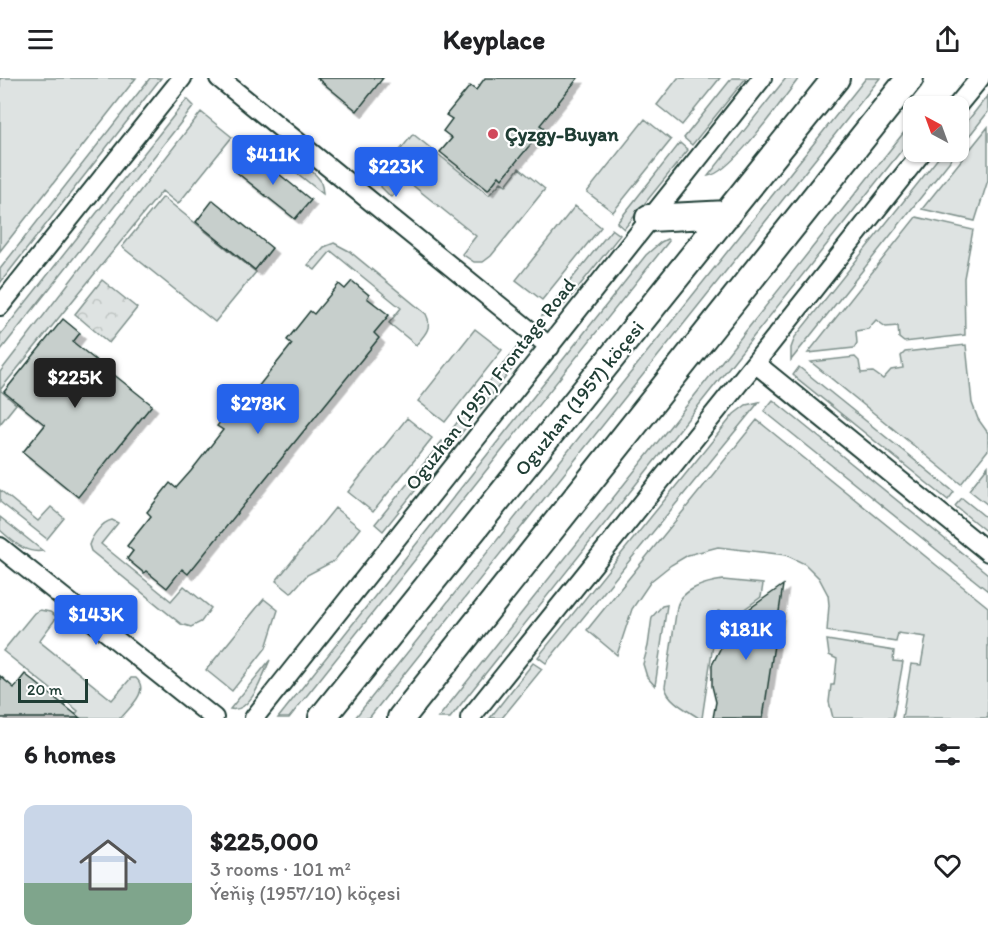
<!DOCTYPE html>
<meta charset="utf-8">
<style>
body{margin:0;font-family:Itim,sans-serif;background:#f2f2f2;color:#202124;height:100vh;display:flex;flex-direction:column;font-size:22px;white-space:nowrap}
*{box-sizing:border-box;margin:0}
p{font-size:20px;color:#757577}
.icon{flex:none;width:33px;height:33px;fill:none;stroke:currentColor;stroke-width:2;stroke-linecap:round;stroke-linejoin:round}
.map{position:relative;height:640px;overflow:hidden}
.details{display:flex;flex-direction:column;background:#fff;flex:1}
.details>*{flex:none}
.needle{width:39px;rotate:319deg}
.buttons{position:absolute;left:903px;top:18px;display:grid;gap:12px}
.buttons a{display:grid;place-items:center;width:66px;height:66px;border-radius:12px;background:#fff;box-shadow:0 2px 4px #0004;font-size:30px}
.scale{position:absolute;left:18px;bottom:15px;width:70px;box-sizing:border-box;padding-left:6px;border:3px solid #1f3d34;border-top:0;font-size:16px;line-height:21px;white-space:nowrap;color:#1f3d34;-webkit-text-stroke:4px #fff;paint-order:stroke}
.price{position:absolute;translate:-50% -51px;padding:0 14px;border-radius:6px;background:#2563eb;color:#fff;font-size:20px;line-height:39px;filter:drop-shadow(0 2px 3px #0008)}
.price::after{content:'';position:absolute;left:50%;top:36px;width:18px;height:14px;margin-left:-9px;background:inherit;clip-path:polygon(0 0,100% 0,50% 100%)}
.price.current{background:#222;color:#fff}
ul{padding:0;list-style:none}
li{display:flex;align-items:center;gap:18px;height:150px;padding:0 24px}
li span{display:grid;place-items:center;flex:none;width:168px;height:120px;border-radius:12px;color:#555}
li>.icon{margin-inline-start:auto}
span .icon{width:72px;height:72px;fill:#fffc;stroke-width:1}
li b{font-size:26px}
h2{display:flex;justify-content:space-between;align-items:center;height:72px;padding:0 24px;font-size:26px}
header{display:flex;justify-content:space-between;align-items:center;height:78px;padding:0 24px;background:#fff;font-size:27px;font-weight:700}
.map>svg:first-child{display:block}
.green{fill:#dee3e2;stroke:#7e908b;stroke-width:1.5}
.forest{fill:url(#forest-crowns);stroke:#7e908b;stroke-width:1.5}
.building{fill:#c7cfcc;stroke:#1f3d34;stroke-width:1.5;filter:url(#shadow)}
.lines{fill:none;stroke-linecap:round;stroke-linejoin:round}
.street-casing{stroke:#1f3d34;stroke-width:22}
.secondary-casing{stroke:#1f3d34;stroke-width:30}
.street{stroke:#fff;stroke-width:18}
.secondary{stroke:#fff;stroke-width:26}
.poi-dot{fill:#d1495b;stroke:#fff;stroke-width:2}
.labels{text-anchor:middle;dominant-baseline:central;stroke-width:4.5;stroke-linejoin:round;paint-order:stroke}
.poi-label{font-size:20px;font-weight:bold;fill:#1f3d34;stroke:#fff;text-anchor:start}
.street-label{font-size:20px;fill:#1f3d34;stroke:#fff}
</style>
<header><svg class="icon" aria-label="menu" viewBox="0 0 24 24"><path d="M4 6h16M4 12h16M4 18h16"/></svg>Keyplace<svg class="icon" aria-label="share" viewBox="0 0 24 24"><path d="M12 15V3M7 8l5-5 5 5M5 13v7h14v-7"/></svg></header>
<div class="map">
<svg width="988" height="640" viewBox="0 0 988 640">
<defs>
<pattern id="forest-crowns" width="20" height="18" patternUnits="userSpaceOnUse" patternTransform="scale(1.5)"><rect width="20" height="18" fill="#dee3e2"/><path d="M2 6a3 3 0 1 1 6 0M12 15a3 3 0 1 1 6 0" fill="none" stroke="#bec4c2"/></pattern>
<filter id="shadow"><feDropShadow dx="5.5" dy="5.5" stdDeviation="0" flood-color="#0004"/></filter>
</defs>
<rect width="100%" height="100%" fill="#fff"/>
<filter id="ink" filterUnits="userSpaceOnUse"><feTurbulence type="fractalNoise" baseFrequency=".0167" numOctaves="2"/><feDisplacementMap in="SourceGraphic" scale="12" xChannelSelector="R" yChannelSelector="G"/><feConvolveMatrix kernelMatrix="1 2 1 2 8 2 1 2 1" color-interpolation-filters="sRGB"/></filter>
<g filter="url(#ink)">
<path class="green" d="M0,0h136l-136,173z
M150,0h11l-161,205v-14z
M678,0h42l-38,47 -25,-20z
M732,0h14l-54,67 -8,-7z
M786,0h13c-16,21 -68,96 -91,98z
M866,0h14l-511,640h-14z
M988,17v17l-29,37v-17z
M187,21l7,7 -194,245v-16z
M201,34l31,25 -54,67 -16,-13 -162,199 16,14 -16,20v-52z
M645,41l26,21 -58,72 -26,-20z
M913,43v15l-463,582h-12z
M988,49v53l-13,41 -53,-12z
M413,56l76,61 12,-13 5,3 13,-17 26,21 -54,67 -8,6h-9l-12,-8 14,-18 -70,-56 -15,17 -10,-10v-13z
M265,61c13,3 47,30 55,41 2,5 3,9 3,14l-67,-54z
M680,65l8,7 -64,79 -7,-6z
M943,74h14l-166,208v-12l4,-11z
M163,119l93,75 -41,50 -93,-75z
M575,128l26,21 -59,73 -26,-20z
M916,139l57,13 -9,48 1,57 -61,7 -5,-4 -1,-12 -12,1 -10,-7 -8,9 -12,2 1,12 -3,5 -46,5z
M612,151l8,6 -56,70 -11,9 -11,2z
M667,161l2,2 -380,477h-11l368,-463 15,-13z
M334,165l15,8 77,63c7,13 -1,21 -10,31l-27,-22 12,-15 -70,-57 -16,19 -7,-5 16,-18z
M475,251l27,21 -57,72 -27,-21z
M966,267l6,58 6,16 10,14v17l-27,34 -150,-122 44,-5 4,4 2,12 12,-1 10,7 8,-9 12,-2 -2,-12 4,-4z
M517,269l2,3 -6,18 -57,72 -8,-6z
M799,289l155,125 -6,8 -155,-125z
M773,322l215,174v17l-224,-180z
M759,324l-213,261 -8,-6 196,-243 12,-9z
M407,340l25,20 -59,74 -25,-20z
M757,342l231,187v111h-86l9,-54 10,1 5,-28 -28,-4 -2,9 -69,-11 2,-26 -1,-10 -9,-17 -14,-14 -19,-9 -68,-8 -30,8 -17,10 -20,16 -19,28 -15,46 -30,-25z
M442,363l8,6 -67,84 -8,-7z
M988,388v39l-19,-15z
M0,412l38,31 13,-14 13,11 -17,21 -47,-37z
M962,420l26,21v14l-33,-27z
M335,430l25,20 -26,33 -27,14 -16,18 -15,-12z
M0,439l43,34c-19,3 -30,-10 -43,-21z
M112,442l6,3 -17,21 70,57 13,-15 27,22 -10,14 -10,5 -10,-3 -90,-73 -2,-6c3,-9 13,-23 23,-25z
M723,502l40,4 -2,13 -22,16 -21,-2 -16,107h-3c-12,-8 -31,-17 -34,-31l12,-80c4,-18 30,-25 46,-27z
M264,521l14,11 -12,38 -34,43 -26,-21z
M667,527l-12,81 -8,-9 -4,-13 5,-18 4,-29 10,-11z
M40,532l10,2 7,5 -18,24 73,59 19,-22h5c14,13 -6,29 -15,40h-48l5,-7 -75,-60 31,-38z
M827,562l67,11 -1,10 10,1 -10,56h-60l-4,-16 2,-17h3l3,-26 -8,-4z
M270,582c-7,15 -19,54 -40,49z
M533,585l9,6 -40,49h-12z"/>
<path class="forest" d="M102,202l35,28 -28,35 -34,-29z"/>
<path class="building" d="M317,0h66l-26,33z
M485,0h93l-38,47 4,3 -42,51 -3,-3 -11,14 -48,-38 12,-14 -9,-7 9,-12 -6,-4 24,-29 6,4z
M252,74l59,48 -16,19 -59,-47z
M213,122l59,48 -17,22 -59,-48z
M352,203l17,14 -2,3 22,17 -15,18 5,5 -191,236 -6,-5 -15,19 -21,-17 -2,2 -17,-14 6,-8 -6,-5 24,-30 -4,-4 23,-29 6,5 15,-17 32,-41 -6,-4 23,-29 6,5 46,-58 -5,-4 23,-29 4,3 25,-30 6,5z
M63,241l17,14 -7,9 79,63 -74,92 -55,-45 22,-27 -41,-33z
M783,507l-20,133h-50l3,-16 -4,-16v-21l12,-24 5,-26 10,1z
M25,596l55,44h-80v-42l14,12z"/>
<g class="lines">
<g class="street-casing">
<path id="street" d="M219,0l331,269
M957,28l23,-28
M0,228l182,-228
M755,285l233,189
M0,469l214,171
M254,640l508,-640
M470,640l285,-355 167,-211"/>
</g>
<g class="secondary-casing">
<path id="secondary" d="M649,140l79,-4
M322,640l514,-640
M401,640l509,-640"/>
</g>
<use href="#street" class="street"/>
<use href="#secondary" class="secondary"/>
</g>
</g>
<circle class="poi-dot" cx="493" cy="56" r="6"/>
<g class="labels">
<g class="poi-label">
<text x="505" y="56">Çyzgy-Buyan</text>
</g>
<g class="street-label">
<text transform="translate(490 306) rotate(-52)">Oguzhan (1957) Frontage Road</text>
<text transform="translate(579 320) rotate(-51)">Oguzhan (1957) köçesi</text>
</g>
</g>
</svg>
<div class="buttons">
<a><svg class="needle" viewBox="-14 -14 28 28"><path d="M0-13l5 13h-10z" fill="#e53935"/><path d="M0 13l5-13h-10z" fill="#757577"/></svg></a>
</div>
<div class="scale">20 m</div>
<b class="price" style="left:273px;top:108px">$411K</b>
<b class="price" style="left:396px;top:120px">$223K</b>
<b class="price current" style="left:75px;top:331px">$225K</b>
<b class="price" style="left:258px;top:357px">$278K</b>
<b class="price" style="left:96px;top:568px">$143K</b>
<b class="price" style="left:746px;top:583px">$181K</b>
</div>
<section class="details">
<h2>6 homes<svg class="icon" aria-label="filters" viewBox="0 0 24 24"><path d="M4 7h16M4 17h16"/><circle cx="9" cy="7" r="2"/><circle cx="15" cy="17" r="2"/></svg></h2>
<ul>
<li><span style="background:linear-gradient(#c9d6e8 65%,#7fa58c 0)"><svg class="icon" aria-label="home" viewBox="0 0 24 24"><path d="M3 11l9-7 9 7M6 9v11h12V9"/></svg></span><div><b>$225,000</b><p>3 rooms · 101 m²</p><p>Ýeňiş (1957/10) köçesi</p></div><svg class="icon" aria-label="heart" viewBox="0 0 24 24"><path d="M12 20l-8-8c-3-5 5-10 8-4 3-6 11-1 8 4z"/></svg></li>
</ul>
</section>
